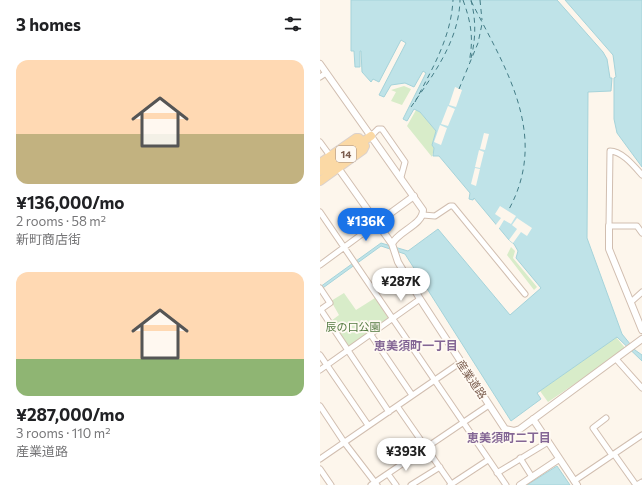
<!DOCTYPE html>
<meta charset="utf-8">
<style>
body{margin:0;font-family:Commissioner,"Noto Sans JP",sans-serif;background:#f6f6f6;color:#202124;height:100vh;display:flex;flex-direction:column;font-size:15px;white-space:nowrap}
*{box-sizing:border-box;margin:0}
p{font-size:13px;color:#757577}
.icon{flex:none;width:22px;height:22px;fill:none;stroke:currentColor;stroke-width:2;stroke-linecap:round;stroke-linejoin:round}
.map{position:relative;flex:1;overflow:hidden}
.details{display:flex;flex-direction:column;background:#fff;width:320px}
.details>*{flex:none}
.price{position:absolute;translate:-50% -34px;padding:0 9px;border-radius:14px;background:#fff;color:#222;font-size:13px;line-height:26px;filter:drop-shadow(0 1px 2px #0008)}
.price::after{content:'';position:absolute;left:50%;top:24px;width:12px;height:9px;margin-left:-6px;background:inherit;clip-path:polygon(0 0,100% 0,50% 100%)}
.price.active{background:#1a73e8;color:#fff}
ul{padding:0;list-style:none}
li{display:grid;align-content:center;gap:8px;height:212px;padding:0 16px}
li span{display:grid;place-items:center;height:124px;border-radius:12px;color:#555}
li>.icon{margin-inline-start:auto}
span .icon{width:72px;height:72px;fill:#fffc;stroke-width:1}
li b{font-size:17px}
h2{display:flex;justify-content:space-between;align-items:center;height:48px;padding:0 16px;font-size:17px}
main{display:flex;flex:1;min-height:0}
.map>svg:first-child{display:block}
.green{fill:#d8ecc9}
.water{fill:#bfe3e8;stroke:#a5d3da}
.pier{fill:#fdf6ec}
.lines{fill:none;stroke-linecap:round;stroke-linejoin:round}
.ferry{stroke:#437c86;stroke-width:1;stroke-dasharray:5 4;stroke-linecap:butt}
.minor-casing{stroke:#d1beb0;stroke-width:7}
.tertiary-casing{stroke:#d1beb0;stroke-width:8}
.primary-casing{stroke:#dad1cd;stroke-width:10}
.minor{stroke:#fff;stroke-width:5}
.tertiary{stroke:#fff;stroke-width:6}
.primary{stroke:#fbd9a5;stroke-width:8}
.labels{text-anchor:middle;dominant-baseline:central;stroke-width:3.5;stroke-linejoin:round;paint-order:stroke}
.shield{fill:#fffaf3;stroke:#a28b7f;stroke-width:1}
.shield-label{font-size:10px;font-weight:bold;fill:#7a5c4d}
.park-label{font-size:11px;fill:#537a41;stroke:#fffaf3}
.street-label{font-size:11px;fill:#7a5c4d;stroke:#fffaf3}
.neighbourhood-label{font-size:12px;font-weight:bold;fill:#846695;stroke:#fffaf3}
</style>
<main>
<section class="details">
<h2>3 homes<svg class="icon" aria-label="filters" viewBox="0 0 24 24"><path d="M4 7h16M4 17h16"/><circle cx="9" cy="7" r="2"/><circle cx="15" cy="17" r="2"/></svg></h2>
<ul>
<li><span style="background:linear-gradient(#ffd9b3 60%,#c2b280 0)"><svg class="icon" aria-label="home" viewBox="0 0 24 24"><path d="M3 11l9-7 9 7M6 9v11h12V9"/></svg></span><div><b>¥136,000/mo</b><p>2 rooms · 58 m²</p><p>新町商店街</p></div></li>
<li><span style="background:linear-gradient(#ffd9b3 70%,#8fb573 0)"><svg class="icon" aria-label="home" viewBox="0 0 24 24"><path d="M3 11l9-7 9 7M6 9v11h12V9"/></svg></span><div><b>¥287,000/mo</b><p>3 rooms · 110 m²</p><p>産業道路</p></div></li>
</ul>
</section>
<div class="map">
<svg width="322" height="485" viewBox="0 0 322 485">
<rect width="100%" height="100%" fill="#fdf6ec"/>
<path class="green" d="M84,86l7,3 -9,16 -11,-4 5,-9 -5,-2z
M96,110l4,2 16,19 -4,14 2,3 -2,9 -25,-31z
M191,247l4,4 -2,7 24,29 -3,3 -27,-35z
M24,293l12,17 19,-12 14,21 -40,28 -18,-26 8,-6 -8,-14z
M296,337l10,12 -78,53 -8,-11z"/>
<path class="water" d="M31,0h206l46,52 4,7 3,19h2l-1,13 -23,1 -1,146 35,96 13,16 7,5v6l-25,-24 -80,56 4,6 -30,22 -106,-167 -24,-8 -61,44v-3l61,-44 27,8 30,-22 72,86 31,-27 -25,-30 2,-7 -4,-7 -5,-4 -35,-42 -1,2 -4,-1 1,-6 -31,-37h-6l1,-8 -2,-3 4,-14 -16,-19 -6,-3 -7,12 -4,-2 23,-46 -3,-2 -9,16 -9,-4 -14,2 -7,12 -5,-2 27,-52 -5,-3 -22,42 -6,-3 -2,3 -9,-10 -1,-21h-1v16h-5l-1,-16h-3z
M245,0h77v167l-25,-34 -3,-14v-41l2,-1 -3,-22z
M237,466l13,19h-43z"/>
<path class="pier" d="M135,87l7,3 -6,17 -7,-2z
M128,106l7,3 -7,17 -7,-2z
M120,125l7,3 -6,17 -7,-3z
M164,133l5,1 -4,16 -5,-1z
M159,150l5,2 -4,16 -5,-1z
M155,168l5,1 -4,17 -5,-2z
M180,206l16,10 -5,8 -7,-4 -6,10 -3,-4 6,-8 -6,-4z
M197,218l15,10 -5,8 -6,-4 -8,11 -4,-3 8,-11 -5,-4z"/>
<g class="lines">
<path class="ferry" d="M143,0c8,22 11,39 6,62
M151,0c5,20 5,38 0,58
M160,0l2,20
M151,1c35,68 79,135 37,210
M139,89l19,-46 4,-19
M95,102c17,-33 36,-64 38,-102
M91,107c22,-32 48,-66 49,-107"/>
<g class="minor-casing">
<path id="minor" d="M0,77l6,-4
M51,136l7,-7h4l23,33 -4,15
M0,142l11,15
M322,175c-8,-9 -20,-24 -32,-24l-1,75h28l5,7
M0,212l186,273
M103,215l12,1 15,-10h3l72,88
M0,265l57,-42
M0,288l10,15 -10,7
M311,302l11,-10
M1,310l68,102
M51,335l41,60
M0,355l48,70
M296,359l26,29
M0,370l100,-71
M0,406l24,36 33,43
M77,406l55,79
M286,418l-13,10 19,27
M294,454l22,31
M200,458l12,19
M0,459l141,-97
M0,469l11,16
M177,473l51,-31
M68,474l8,11
M254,481l68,-46
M51,485l118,-80
M91,485l29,-18
M130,485l38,-25
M317,485l5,-3"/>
</g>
<g class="tertiary-casing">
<path id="tertiary" d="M0,64l103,146c0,15 -25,21 -31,34
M16,165l56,79 6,18 22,37 85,130 9,2 6,-2 122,-90
M57,223l37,-27
M289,226v23l33,81
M213,419l44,66
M200,485l39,-26"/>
</g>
<g class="primary-casing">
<path id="primary" d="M0,163l36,-25h3l6,8 -2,4 -43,31
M0,171l51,-35"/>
</g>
<use href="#minor" class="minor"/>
<use href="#tertiary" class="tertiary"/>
<use href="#primary" class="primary"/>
</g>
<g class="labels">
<rect class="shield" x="16" y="146" width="20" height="16" rx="3"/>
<g class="shield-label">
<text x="26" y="154">14</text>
</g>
<g class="park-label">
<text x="33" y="326">辰の口公園</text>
</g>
<g class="street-label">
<text transform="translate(152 379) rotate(56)">産業道路</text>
</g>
<g class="neighbourhood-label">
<text x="96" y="345">恵美須町一丁目</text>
<text x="189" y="437">恵美須町二丁目</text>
</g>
</g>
</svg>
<b class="price active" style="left:46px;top:242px">¥136K</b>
<b class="price" style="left:81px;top:302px">¥287K</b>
<b class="price" style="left:86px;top:472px">¥393K</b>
</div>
</main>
